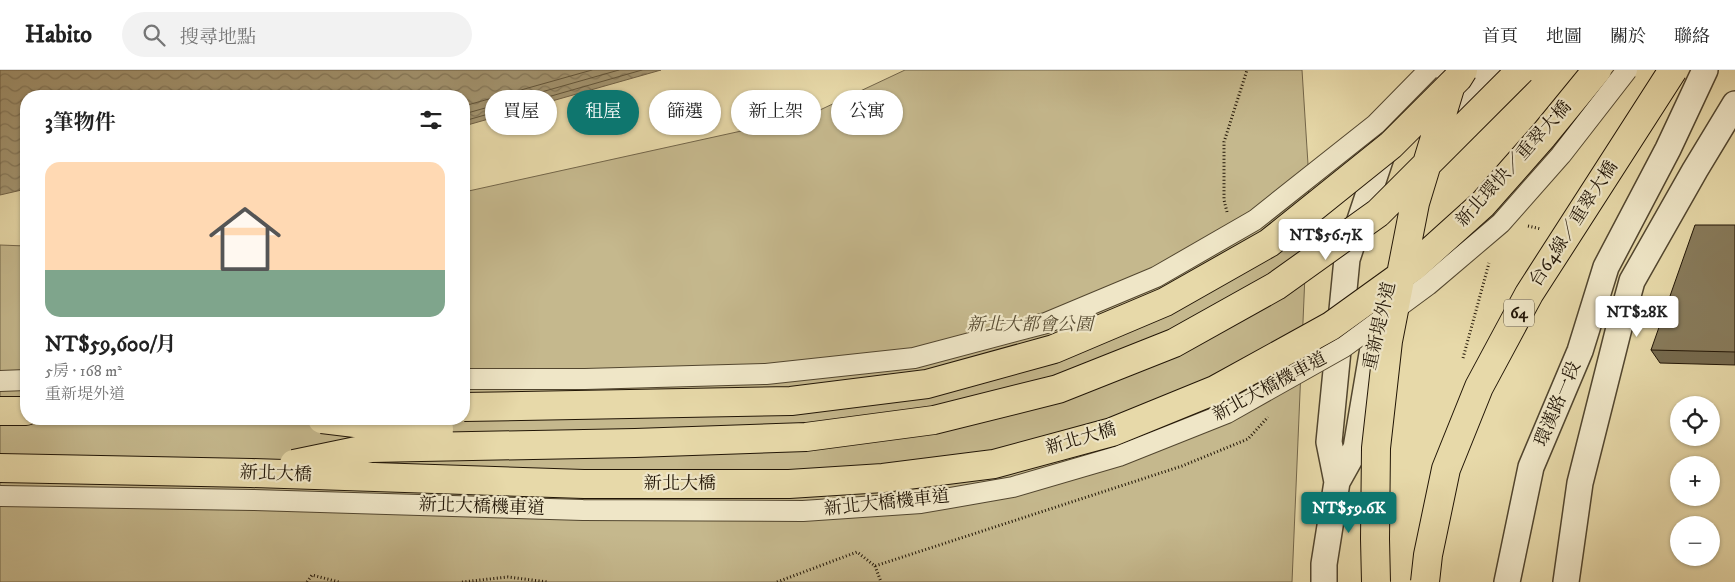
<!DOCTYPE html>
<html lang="zh-TW">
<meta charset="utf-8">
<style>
body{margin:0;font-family:"IM FELL DW Pica","Noto Serif TC",serif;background:#f2f2f2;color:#222;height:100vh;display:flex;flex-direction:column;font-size:19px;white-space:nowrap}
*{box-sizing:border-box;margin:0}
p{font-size:16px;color:#767676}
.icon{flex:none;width:28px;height:28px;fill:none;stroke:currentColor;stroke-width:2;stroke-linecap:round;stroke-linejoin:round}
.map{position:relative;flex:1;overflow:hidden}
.sheet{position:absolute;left:20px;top:20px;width:450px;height:335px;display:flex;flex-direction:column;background:#fff;border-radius:20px;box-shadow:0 1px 4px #0004}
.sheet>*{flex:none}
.top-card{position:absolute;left:485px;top:20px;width:475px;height:45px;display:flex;gap:10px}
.tools{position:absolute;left:1670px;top:326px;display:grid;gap:10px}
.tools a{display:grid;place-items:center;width:50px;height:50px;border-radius:50%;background:#fff;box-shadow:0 1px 4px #0004;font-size:25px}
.price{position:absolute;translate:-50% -42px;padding:0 11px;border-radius:5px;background:#fff;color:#222;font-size:16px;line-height:32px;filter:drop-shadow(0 1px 2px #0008)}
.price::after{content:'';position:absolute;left:50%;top:30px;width:15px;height:11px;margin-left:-8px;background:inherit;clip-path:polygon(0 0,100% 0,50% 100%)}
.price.selected{background:#0f766e;color:#fff}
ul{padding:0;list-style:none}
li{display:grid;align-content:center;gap:10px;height:265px;padding:0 25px}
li+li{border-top:1px solid #e0e0e0}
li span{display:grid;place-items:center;height:155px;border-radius:15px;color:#555}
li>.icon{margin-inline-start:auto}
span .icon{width:90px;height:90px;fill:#fffc;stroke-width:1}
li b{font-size:21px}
h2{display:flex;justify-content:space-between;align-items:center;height:60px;padding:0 25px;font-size:21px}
.chip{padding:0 18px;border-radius:22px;background:#fff;box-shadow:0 1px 4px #0004;font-size:18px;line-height:45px}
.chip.selected{background:#0f766e;color:#fff}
header{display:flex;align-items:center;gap:30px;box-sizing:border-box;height:70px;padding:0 25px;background:#fff;border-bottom:1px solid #e0e0e0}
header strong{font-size:24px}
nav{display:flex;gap:28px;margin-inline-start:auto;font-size:18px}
.search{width:350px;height:45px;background:#f2f2f2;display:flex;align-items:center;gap:12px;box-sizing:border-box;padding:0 18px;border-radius:28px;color:#767676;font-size:19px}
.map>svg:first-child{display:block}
.green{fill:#c5b88d;stroke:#73664a}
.water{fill:url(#water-waves);stroke:#706247}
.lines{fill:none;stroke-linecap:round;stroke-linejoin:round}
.shore{stroke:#62563c;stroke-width:1}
.minor-casing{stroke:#52462f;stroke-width:22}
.tertiary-casing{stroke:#52462f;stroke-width:28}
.trunk-casing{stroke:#211506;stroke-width:30}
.path{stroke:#211506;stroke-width:3;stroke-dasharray:1 2.5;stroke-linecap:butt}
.minor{stroke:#efe6c7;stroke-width:20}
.tertiary{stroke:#efe6c7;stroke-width:25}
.trunk{stroke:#e7d9a9;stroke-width:28}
.minor-bridge-casing{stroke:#52462f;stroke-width:22;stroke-linecap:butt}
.trunk-bridge-casing{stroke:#211506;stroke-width:30;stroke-linecap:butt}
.minor-bridge{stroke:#efe6c7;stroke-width:20}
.trunk-bridge{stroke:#e7d9a9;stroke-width:28}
.wall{fill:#756a4e;stroke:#211506}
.building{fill:#887b5b;stroke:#211506}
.labels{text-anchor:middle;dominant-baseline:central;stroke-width:4.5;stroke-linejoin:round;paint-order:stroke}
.shield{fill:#efe6c7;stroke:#5f5440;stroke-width:1}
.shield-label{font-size:16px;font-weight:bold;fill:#211506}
.street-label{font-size:18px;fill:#211506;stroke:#efe6c7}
.park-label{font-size:18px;font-style:italic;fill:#5a4e35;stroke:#efe6c7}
</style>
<header>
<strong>Habito</strong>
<div class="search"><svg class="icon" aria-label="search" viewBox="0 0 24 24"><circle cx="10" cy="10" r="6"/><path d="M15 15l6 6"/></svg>搜尋地點</div>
<nav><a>首頁</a><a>地圖</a><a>關於</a><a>聯絡</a></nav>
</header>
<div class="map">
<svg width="1735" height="512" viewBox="0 0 1735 512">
<defs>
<pattern id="water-waves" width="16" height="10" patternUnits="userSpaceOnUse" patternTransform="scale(1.25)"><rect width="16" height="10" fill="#a49672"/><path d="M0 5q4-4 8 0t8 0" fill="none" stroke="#85795c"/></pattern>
</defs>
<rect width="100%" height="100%" fill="#e7d9a9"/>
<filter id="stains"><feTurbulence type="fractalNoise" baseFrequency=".004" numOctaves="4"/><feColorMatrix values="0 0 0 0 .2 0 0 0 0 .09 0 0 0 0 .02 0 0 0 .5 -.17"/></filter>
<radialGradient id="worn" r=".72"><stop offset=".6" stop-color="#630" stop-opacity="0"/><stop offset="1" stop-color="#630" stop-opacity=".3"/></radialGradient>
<path class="green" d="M905,0h397l7,110 -17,402h-1292v-337l26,1v173h438v-227l341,-75z"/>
<path class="water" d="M0,0h661l-197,56v-30h-438v93l-26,6z"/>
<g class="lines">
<path class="shore" d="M464,36l128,-36
M464,44l155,-44
M464,51l178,-51"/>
<g class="minor-casing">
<path id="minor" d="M0,311l26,-1"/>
</g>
<g class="tertiary-casing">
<path id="tertiary" d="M1436,72l53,-72
M1337,412l19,-34 19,-112 7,-24
M1324,512v-18l13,-82 -8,-40 18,-183 39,-117 52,-72
M1507,512l24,-115 49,-116 26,-84 62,-118 37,-79
M1566,512l14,-99 38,-151 14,-51 63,-111 40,-66"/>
</g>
<g class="trunk-casing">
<path id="trunk" d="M0,341h26
M0,398l251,5"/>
</g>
<path class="path" d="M1227,142l-3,-12v-58l23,-72
M1528,156l13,3
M1463,288l26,-95
M875,496l6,16
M307,512l5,-7 27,7
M462,512l46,-5 40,5
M777,512l80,-30 18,14 307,-100 66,-27 20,-22"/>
<use href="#minor" class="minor"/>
<use href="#tertiary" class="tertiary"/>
<use href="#trunk" class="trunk"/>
<g class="minor-bridge-casing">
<path id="minor-bridge" d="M464,309h121l181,-5 148,-16 132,-35 110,-46 99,-57 121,-96 53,-54
M0,426l253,4 330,10 220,1 118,-8 92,-16 106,-31 108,-43 117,-66 84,-62 73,-62 60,-68 66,-85"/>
</g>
<g class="trunk-bridge-casing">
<path id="trunk-bridge" d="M464,337l327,-6 136,-17 127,-35 111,-47 104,-59 122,-98 67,-67 5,-8
M322,349l83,10h34
M294,394l77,-16 264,-5 171,-6 128,-17 124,-31 116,-46 102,-57 102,-73 143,-143
M251,403l333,11h205l94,-6 111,-14 118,-32 103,-42 116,-64 82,-59 70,-63 60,-68 54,-66
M1376,512l-1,-43 1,-91 12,-107 27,-138 35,-115
M1425,512l3,-27 18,-86 33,-82 50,-93 144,-224"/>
</g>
<use href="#minor-bridge" class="minor-bridge"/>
<use href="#trunk-bridge" class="trunk-bridge"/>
</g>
<path class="wall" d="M1735,155v140l-75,-2 -9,-13z"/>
<path class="building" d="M1695,155h40v127l-84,-2z"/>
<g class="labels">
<rect class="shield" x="1504" y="229.5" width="30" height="27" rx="4"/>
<g class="shield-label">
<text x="1519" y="243">64</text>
</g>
<g class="street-label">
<text transform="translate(1514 94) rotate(-48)">新北環快／重翠大橋</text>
<text transform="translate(1574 154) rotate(-57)">台64線／重翠大橋</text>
<text transform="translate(1380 256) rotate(-77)">重新堤外道</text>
<text transform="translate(1270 317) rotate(-28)">新北大橋機車道</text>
<text transform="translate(1558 334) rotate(-67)">環漢路一段</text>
<text transform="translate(1081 369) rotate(-16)">新北大橋</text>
<text transform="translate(276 404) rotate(2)">新北大橋</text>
<text x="680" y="414">新北大橋</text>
<text transform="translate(887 433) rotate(-6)">新北大橋機車道</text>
<text transform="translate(482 437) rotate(2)">新北大橋機車道</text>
</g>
<g class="park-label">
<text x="1030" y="255">新北大都會公園</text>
</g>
</g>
<rect width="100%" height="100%" filter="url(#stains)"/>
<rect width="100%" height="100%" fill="url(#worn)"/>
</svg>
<div class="tools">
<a><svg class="icon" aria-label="locate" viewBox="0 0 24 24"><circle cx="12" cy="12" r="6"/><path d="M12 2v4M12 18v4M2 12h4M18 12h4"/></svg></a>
<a>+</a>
<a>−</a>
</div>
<b class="price" style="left:1326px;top:191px">NT$56.7K</b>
<b class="price" style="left:1637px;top:268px">NT$28K</b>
<b class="price selected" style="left:1349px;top:464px">NT$59.6K</b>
<div class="top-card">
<a class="chip">買屋</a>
<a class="chip selected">租屋</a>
<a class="chip">篩選</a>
<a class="chip">新上架</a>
<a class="chip">公寓</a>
</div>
<section class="sheet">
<h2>3筆物件<svg class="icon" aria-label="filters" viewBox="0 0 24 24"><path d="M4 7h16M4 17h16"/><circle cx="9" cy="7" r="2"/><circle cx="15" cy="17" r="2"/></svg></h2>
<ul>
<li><span style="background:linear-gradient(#ffd9b3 70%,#7fa58c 0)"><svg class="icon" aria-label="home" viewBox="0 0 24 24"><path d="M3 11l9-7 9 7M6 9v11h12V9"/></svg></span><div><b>NT$59,600/月</b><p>5房 · 168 m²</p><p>重新堤外道</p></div></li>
</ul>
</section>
</div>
